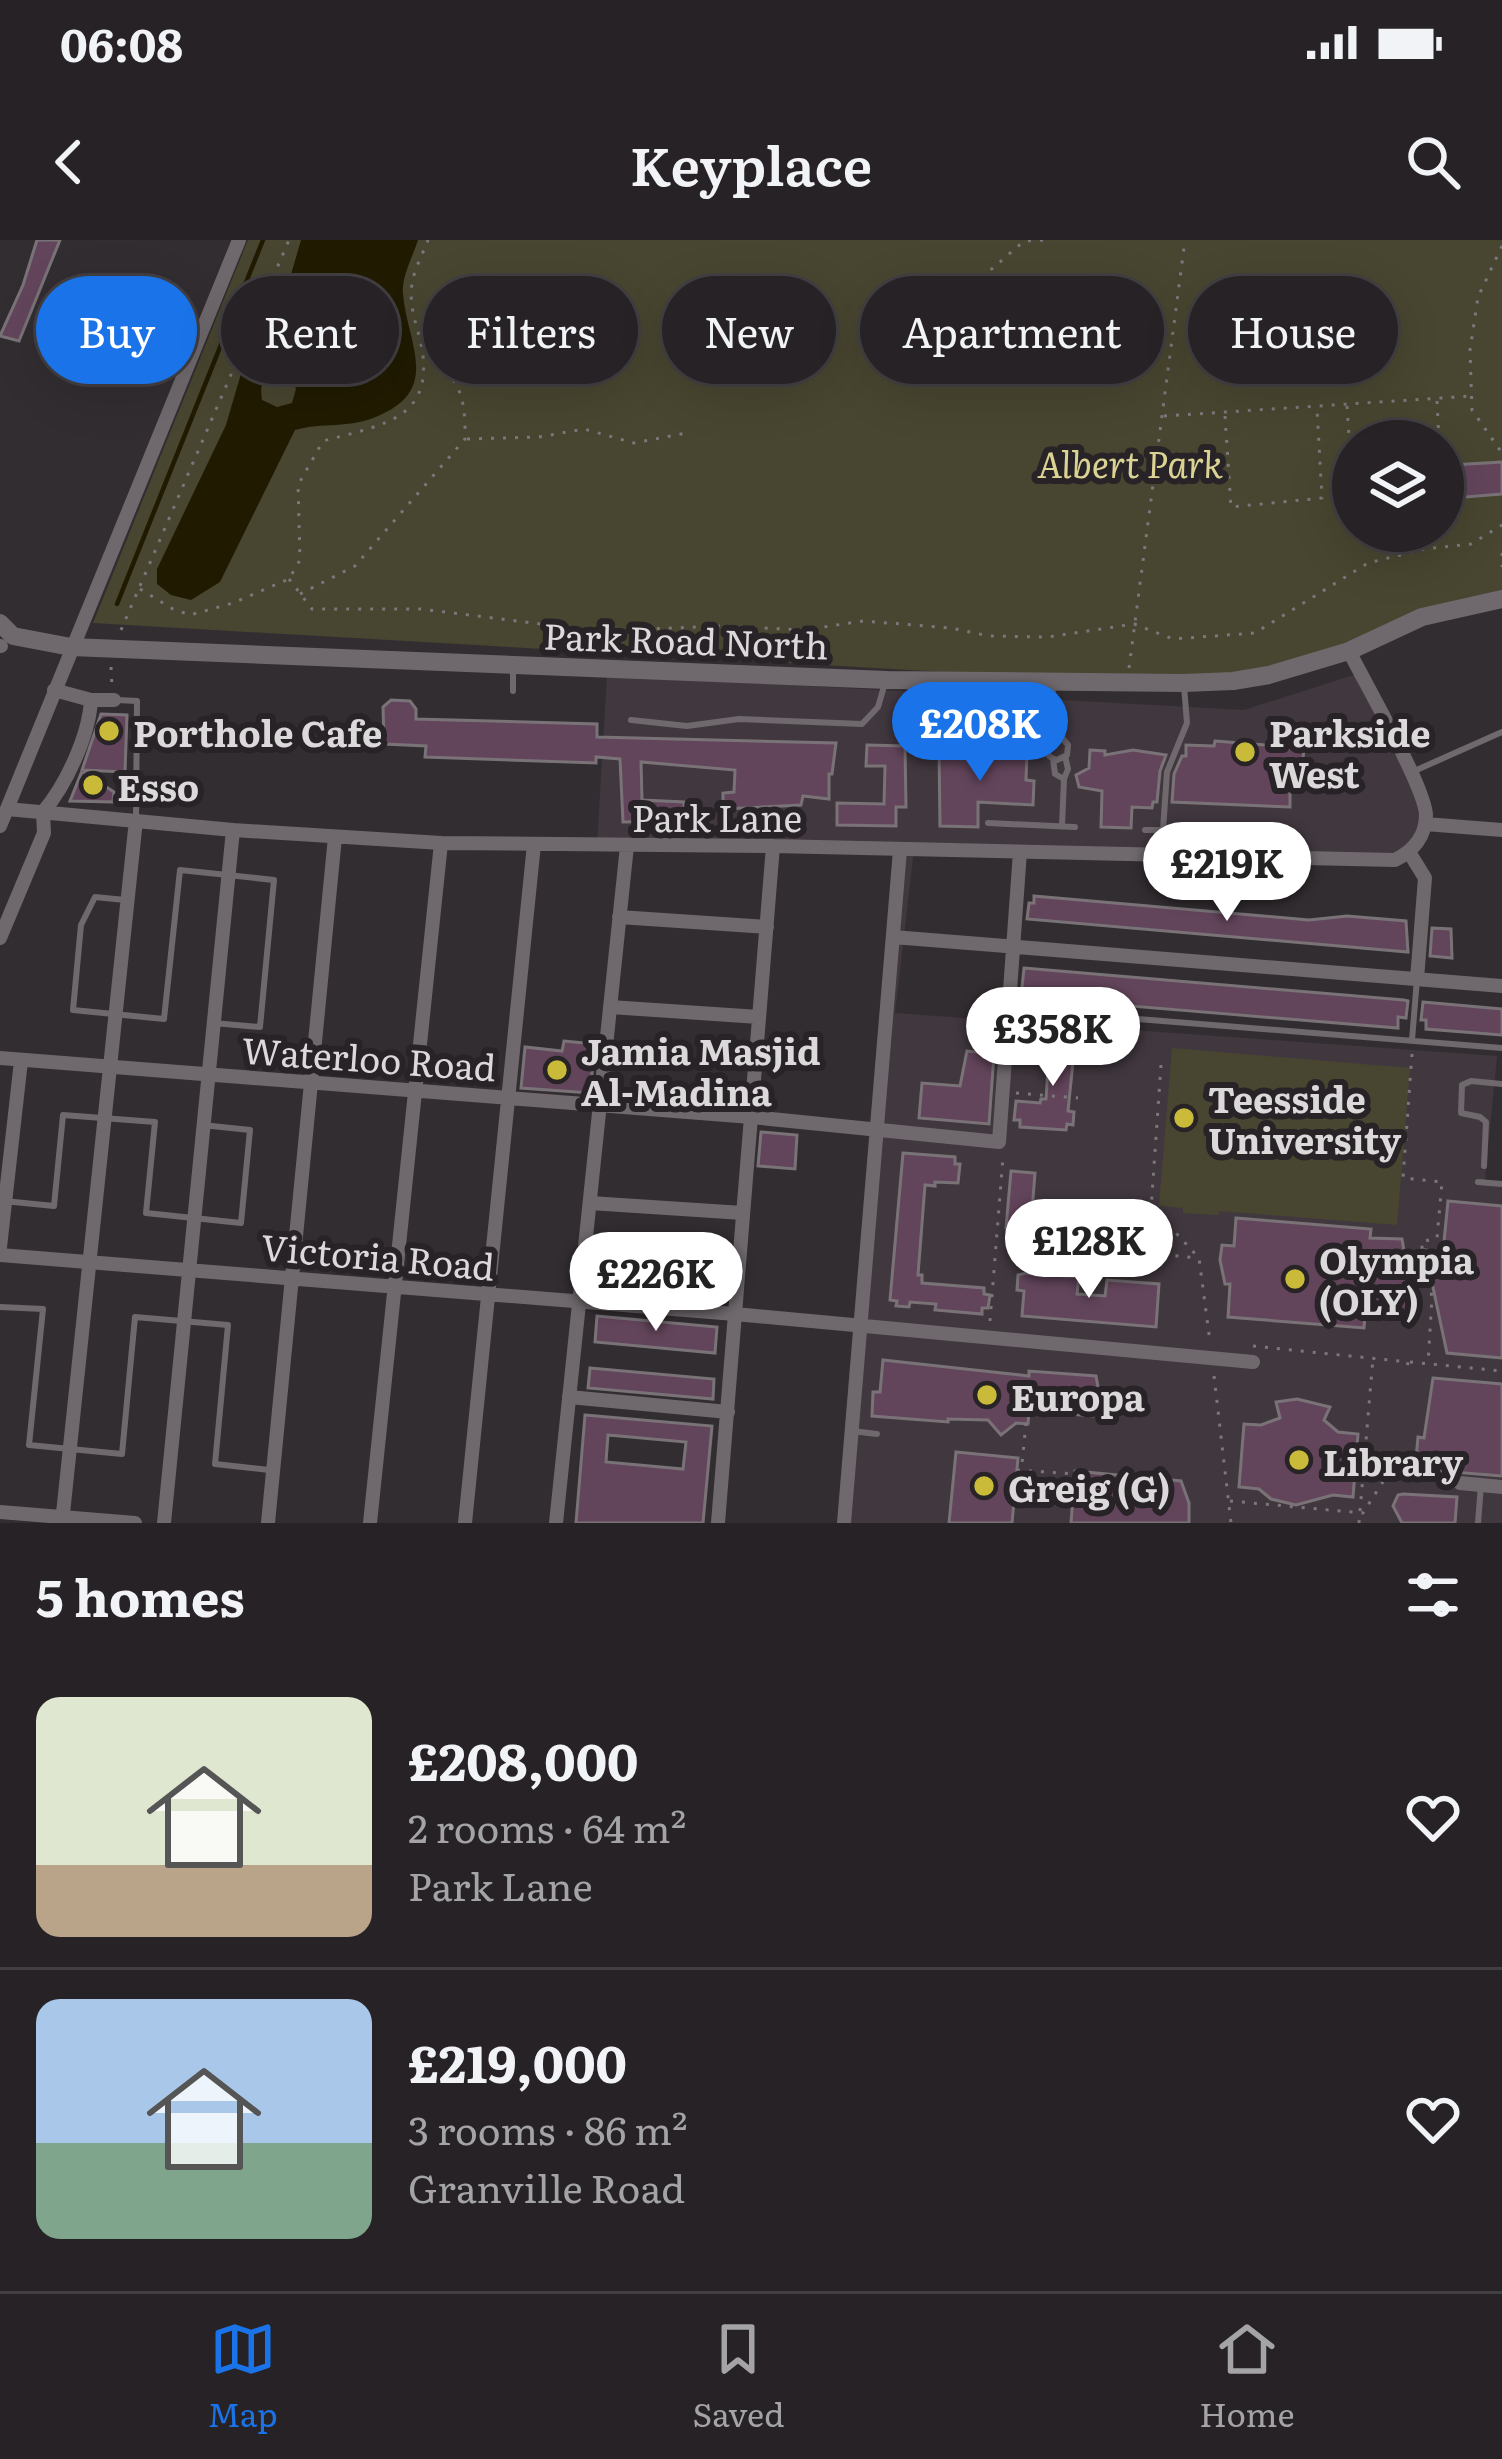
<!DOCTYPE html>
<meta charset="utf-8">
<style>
body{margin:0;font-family:Literata,serif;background:#322f32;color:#f1f3f6;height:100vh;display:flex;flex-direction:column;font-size:45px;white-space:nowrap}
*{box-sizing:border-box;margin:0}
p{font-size:39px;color:#a4a4a7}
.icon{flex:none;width:66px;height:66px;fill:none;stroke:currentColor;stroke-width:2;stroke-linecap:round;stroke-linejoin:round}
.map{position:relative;height:1283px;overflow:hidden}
.details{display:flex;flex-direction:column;background:#262225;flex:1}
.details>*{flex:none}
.guide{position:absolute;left:36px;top:36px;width:1431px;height:108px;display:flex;gap:24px}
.fabs{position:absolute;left:1332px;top:180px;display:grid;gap:24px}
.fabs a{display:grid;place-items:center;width:132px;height:132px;border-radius:50%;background:#262225;box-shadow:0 12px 48px #0002,0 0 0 3px #423f42;font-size:60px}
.price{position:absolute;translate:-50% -102px;padding:0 27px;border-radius:42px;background:#fff;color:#222;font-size:39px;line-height:78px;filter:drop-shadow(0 3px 6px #0008)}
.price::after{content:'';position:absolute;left:50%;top:72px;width:36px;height:27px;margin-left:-18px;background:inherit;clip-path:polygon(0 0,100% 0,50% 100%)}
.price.selected{background:#1a73e8;color:#fff}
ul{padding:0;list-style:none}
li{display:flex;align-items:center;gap:36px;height:300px;padding:0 36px}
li+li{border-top:3px solid #423f42}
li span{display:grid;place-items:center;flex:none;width:336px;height:240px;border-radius:24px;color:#555}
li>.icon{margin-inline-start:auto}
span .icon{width:144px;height:144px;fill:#fffc;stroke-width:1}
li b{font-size:51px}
h2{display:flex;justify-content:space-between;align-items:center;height:144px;padding:0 36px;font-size:51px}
.chip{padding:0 42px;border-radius:54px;background:#262225;box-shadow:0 12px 48px #0002,0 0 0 3px #423f42;font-size:42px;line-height:108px}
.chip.selected{background:#1a73e8;color:#fff}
.status{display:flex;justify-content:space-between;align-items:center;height:84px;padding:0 60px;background:#262225;direction:ltr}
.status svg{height:33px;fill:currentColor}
header{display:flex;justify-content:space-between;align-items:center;height:156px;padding:0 36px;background:#262225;font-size:54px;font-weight:600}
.menu{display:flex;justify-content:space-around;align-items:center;height:168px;border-top:3px solid #423f42;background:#262225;font-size:33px;color:#a4a4a7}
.menu a{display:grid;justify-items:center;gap:6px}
.menu .selected{color:#1a73e8}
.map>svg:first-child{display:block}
.built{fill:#41383f}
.green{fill:#484530;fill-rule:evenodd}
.water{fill:#201b00;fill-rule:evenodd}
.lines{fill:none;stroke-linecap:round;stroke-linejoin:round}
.stream{stroke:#201b00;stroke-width:4.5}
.building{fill:#63455b;stroke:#797377;stroke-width:3;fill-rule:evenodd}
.path{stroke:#7b777a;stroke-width:3;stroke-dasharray:3 9;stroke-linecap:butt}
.lane{stroke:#6f696d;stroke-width:6}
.street{stroke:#6f696d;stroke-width:14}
.secondary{stroke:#6f696d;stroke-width:18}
.poi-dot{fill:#c9ba3a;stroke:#282327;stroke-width:4.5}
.labels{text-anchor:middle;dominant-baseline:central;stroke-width:12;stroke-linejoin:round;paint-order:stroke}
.park-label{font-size:36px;font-style:italic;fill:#dad394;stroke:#282327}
.street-label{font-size:36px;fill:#dcd9db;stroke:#282327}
.poi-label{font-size:36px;font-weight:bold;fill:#dcd9db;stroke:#282327;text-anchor:start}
</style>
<div class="status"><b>06:08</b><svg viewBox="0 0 49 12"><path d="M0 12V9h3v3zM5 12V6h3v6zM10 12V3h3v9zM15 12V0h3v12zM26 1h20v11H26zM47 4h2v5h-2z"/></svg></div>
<header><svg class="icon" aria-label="back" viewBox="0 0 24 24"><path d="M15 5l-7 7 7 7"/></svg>Keyplace<svg class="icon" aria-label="search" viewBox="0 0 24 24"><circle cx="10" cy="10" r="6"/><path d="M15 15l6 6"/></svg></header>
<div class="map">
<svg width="1502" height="1283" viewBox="0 0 1502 1283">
<rect width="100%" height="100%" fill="#322d31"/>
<path class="built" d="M1360,433l50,100 13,59 -14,20 -28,9 -467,-11 -19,163 602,43 -12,124 17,2v341h-661l59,-673 -303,-5 10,-170 637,35z"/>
<path class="green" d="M248,0h1254v351l-79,21 -184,77 -1146,-66zM1353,201h90v90h-90z
M1172,808l238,20 -13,157 -178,-14 -1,4 -35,-2v-5l-24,-2z"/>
<path class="water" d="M301,0h117c-5,16 -17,38 -15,54 4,49 39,95 -25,122 -29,13 -56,6 -83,14l-75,152 -29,18 -20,-5 -14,-11v-15l69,-144 17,-58 25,-30 9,-40 14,-10 -1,-9zM280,127l12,8 4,14 -4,14 -15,4 -15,-7c-3,-19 2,-25 18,-33z"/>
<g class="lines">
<path class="stream" d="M117,364l146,-364"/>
</g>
<path class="building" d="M37,0h23l-41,101 -19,-5 23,-51z
M1502,222v32l-48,4 -2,-33z
M391,460l19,1 6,8v10l181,5v13l239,6 -4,31h-3v25l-26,-3 -2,9 -78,4v-16l11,-1 1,-22 -94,-8 1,38 42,2v19l-61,1 -3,-63 -24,-2v6l-171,-6 1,-11 -42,-2 -1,-37z
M101,474l26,1 -2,57 -43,-2z
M1215,501l89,7 -2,22h-12v37l-118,-5 2,-28 8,-18h4v-11l28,1z
M867,505l38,1 1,61h-10v19l-59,-1v-22l47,1 1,-38h-19z
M939,508l28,1 7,6 53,-2 -1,27 8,1 -1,24 -55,-3v25l-38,-1z
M1090,510l15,1v4l28,-5 33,5 -6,16 -3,31h-4l-1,6 -20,-1 -1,21 -30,-1 1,-36 -23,-4 -3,-12 13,-7z
M82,531l32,21 -1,10 -43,-1z
M1034,656l275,24 38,-4 59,5 2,31 -381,-33 2,-16h5z
M1432,688l19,1 1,29 -22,-2z
M1024,728l380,32 4,1 -2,17 -8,-1v11l-377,-31z
M1423,762l79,7v26l-76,-6v-9h-5z
M1057,790l19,2 -8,79 6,1 -1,13 -6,-1 -1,6 -46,-3v-7h-6l2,-19 24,2 1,-4h5l4,-62h7z
M564,801l31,3 -5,49 -69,-5 4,-41 37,4z
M967,811l27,3 -5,70 -70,-6 3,-35 38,3z
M761,892l36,3 -2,34 -37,-3z
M903,913l52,4v7h5l-2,19 -23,-1v4l-10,-1 -7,90h4v8l62,5v6l6,1 -2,13h-6v6l-47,-4 1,-6 -26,-2 -1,5 -13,-1 1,-5 -7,-1z
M1011,931l24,2 -4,51h-6v6l-19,-2z
M1448,961l54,5v152l-55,-5 -22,-103 18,2z
M1236,978l135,11 -1,9 32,1 14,80 -51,-4 -1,13 -136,-11 2,-33h-5l-5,-24 2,-15 12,1z
M1026,1033l53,4 -2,17 28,2 2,-16 52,4 -3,43 -134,-11 2,-25 -7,-1 1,-15z
M597,1076l120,11 -2,26 -120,-11z
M883,1120l146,16v-5l67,5 4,22 -7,18 -64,-5 -1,13 -12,-1 -15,12 -13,-15 -40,-1v3l-76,-6 1,-24h7z
M590,1128l124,11 -1,20 -125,-11z
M1433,1138l69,6v92l-87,-7 3,-32 6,1z
M1297,1159l33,8 -6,13 14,12 20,2 -5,63 -20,-2 -37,10 -25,-6 -12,-10 -20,-2 5,-63 17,1 19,-7 -4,-16z
M585,1175l127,11 -9,97h-127zM608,1195l78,7 -3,27 -77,-7z
M956,1212l62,6 -6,65h-63z
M1075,1231l106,10 8,22v20h-118z
M1403,1254l54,3 -2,26h-53l-9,-17 5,-11z"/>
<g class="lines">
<path class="path" d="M1502,6l-24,51 -8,53 2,60 30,43
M919,63l27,-9 14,-20 11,13 53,-46 25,-1
M1437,161l2,40
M1347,166l6,93
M1164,176l308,-20
M1225,176l6,91 91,-9 -5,-89
M467,199l72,-2 45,-8 50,14 52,-10
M1502,313v14
M289,339l23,30h109l176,22 125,-5 82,4 59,-9 88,7 38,8 59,1 86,-13 39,15 82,-6 113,-70 56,-14 47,-5 31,-19
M140,349l33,20 17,6 43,-12 56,-24 11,-19 -2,-75 25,-44c63,-17 115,-22 97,-102 -5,-18 -11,-36 -8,-55 2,-15 11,-30 16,-44
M300,354l55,-28 110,-127c1,-49 -8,-60 -42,-92
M121,390l168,-390
M111,427l1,20
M1129,428l56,-428
M1412,814l-9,124 39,4 -5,56 -16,4 11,55 -4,67
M1161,825l-13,188 49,5
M1016,853l62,5
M1152,967l47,51 11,84
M990,1081l13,-164
M1253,1106l155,16 -2,10
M1410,1122l92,9
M1214,1136l17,147
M1026,1183l-7,71 40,4
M1017,1230l58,4
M1230,1261l133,12 23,-36 60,5
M1359,1283l14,-165"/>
<path class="lane" d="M513,451v-23
M117,460l20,1 -1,117
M941,477l110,7 2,-40
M631,480l56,6 52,-7 123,5 16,-17 7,-24
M1045,484c-1,14 -5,32 12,36l10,-5 1,-10 -17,-21
M1053,519l2,15 9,5 4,-10 -3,-13
M1412,532l90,-40
M988,583l87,4
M1062,586l2,-47
M1145,590h136
M1163,590l4,-58 20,-49 -3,-37
M125,660l-30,-3 -14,28 -8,85 91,9 16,-149 94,10 -14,147 -47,-4
M1012,769l490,39
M1412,800l5,-61
M1484,926l2,-44 -6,-5 -19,-4 1,-28 9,-4 31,3
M1478,942l24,2
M4,961l50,5 9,-91 92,7 -9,91 95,10 9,-93 -48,-5
M0,1067l43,2 -14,136 93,9 13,-137 93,8 -13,139 54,6
M852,1191l25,3
M1478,1283l3,-38"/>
<path class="street" d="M0,406h1
M54,450l37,10h23
M7,569l226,21 208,13 332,3 622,14c18,-9 31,-24 31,-45 -1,-28 -61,-132 -77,-164
M1425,584l77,6
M0,586l239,-586
M1409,612l16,26 -8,101
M619,677l148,10
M893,697l609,49
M0,698l44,-105 -1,-21c23,-27 46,-76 48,-112
M610,767l149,10
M0,818l751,59 248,25 21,-290
M590,963l153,10
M0,1007l21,-186
M0,1015l735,59 518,48
M569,1157l159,15
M1460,1243l42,4
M0,1272l135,11
M62,1283l74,-703
M164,1283l69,-693
M268,1283l67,-686
M370,1283l71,-680
M465,1283l69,-679
M556,1283l71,-677
M718,1283l55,-677
M844,1283l56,-673"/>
<path class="secondary" d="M0,383l13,13 58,11 816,33 297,3 49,-2 36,-6 80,-24 73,-34 80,-18"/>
</g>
<g class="poi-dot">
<circle cx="109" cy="491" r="12"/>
<circle cx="1245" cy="512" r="12"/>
<circle cx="93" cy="545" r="12"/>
<circle cx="557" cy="830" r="12"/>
<circle cx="1184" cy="878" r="12"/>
<circle cx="1295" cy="1039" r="12"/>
<circle cx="987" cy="1155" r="12"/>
<circle cx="1299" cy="1220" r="12"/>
<circle cx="984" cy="1246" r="12"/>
</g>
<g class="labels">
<g class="park-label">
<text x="1130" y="222">Albert Park</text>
</g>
<g class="street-label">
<text transform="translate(686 399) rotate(2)">Park Road North</text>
<text x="717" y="576">Park Lane</text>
<text transform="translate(369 817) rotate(4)">Waterloo Road</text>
<text transform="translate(378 1015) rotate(5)">Victoria Road</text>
</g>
<g class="poi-label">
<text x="133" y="491">Porthole Cafe</text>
<text x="1269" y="491">Parkside<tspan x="1269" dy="41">West</tspan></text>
<text x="117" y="545">Esso</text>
<text x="581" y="809">Jamia Masjid<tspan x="581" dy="41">Al-Madina</tspan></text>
<text x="1208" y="857">Teesside<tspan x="1208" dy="41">University</tspan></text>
<text x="1319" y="1018">Olympia<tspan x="1319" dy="41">(OLY)</tspan></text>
<text x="1011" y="1155">Europa</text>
<text x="1323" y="1220">Library</text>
<text x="1008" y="1246">Greig (G)</text>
</g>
</g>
</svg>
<div class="fabs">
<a><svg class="icon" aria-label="layers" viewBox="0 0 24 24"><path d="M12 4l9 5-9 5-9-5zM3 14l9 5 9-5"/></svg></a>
</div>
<b class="price selected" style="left:980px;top:544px">£208K</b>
<b class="price" style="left:1227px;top:684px">£219K</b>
<b class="price" style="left:1053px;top:849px">£358K</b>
<b class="price" style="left:1089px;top:1061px">£128K</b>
<b class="price" style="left:656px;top:1094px">£226K</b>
<div class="guide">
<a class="chip selected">Buy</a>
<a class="chip">Rent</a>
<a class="chip">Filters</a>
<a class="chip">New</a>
<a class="chip">Apartment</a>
<a class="chip">House</a>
</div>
</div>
<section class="details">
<h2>5 homes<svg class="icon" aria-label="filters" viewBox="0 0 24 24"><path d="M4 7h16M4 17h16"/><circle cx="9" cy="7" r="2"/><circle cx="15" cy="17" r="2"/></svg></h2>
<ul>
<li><span style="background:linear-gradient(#dfe7d0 70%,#b9a48a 0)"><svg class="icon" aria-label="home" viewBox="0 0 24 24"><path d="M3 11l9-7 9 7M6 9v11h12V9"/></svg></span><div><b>£208,000</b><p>2 rooms · 64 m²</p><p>Park Lane</p></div><svg class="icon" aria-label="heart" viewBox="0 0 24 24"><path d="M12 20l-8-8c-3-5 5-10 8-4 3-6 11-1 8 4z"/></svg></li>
<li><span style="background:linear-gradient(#a9c7e8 60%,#7fa58c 0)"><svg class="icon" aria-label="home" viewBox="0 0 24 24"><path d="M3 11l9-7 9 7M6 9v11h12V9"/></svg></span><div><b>£219,000</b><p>3 rooms · 86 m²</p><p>Granville Road</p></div><svg class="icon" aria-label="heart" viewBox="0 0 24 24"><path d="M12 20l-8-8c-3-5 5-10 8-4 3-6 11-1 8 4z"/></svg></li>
</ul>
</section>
<nav class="menu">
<a class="selected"><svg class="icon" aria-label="map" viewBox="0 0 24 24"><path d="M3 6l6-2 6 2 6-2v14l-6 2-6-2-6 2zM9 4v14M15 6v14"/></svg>Map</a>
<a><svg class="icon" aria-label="saved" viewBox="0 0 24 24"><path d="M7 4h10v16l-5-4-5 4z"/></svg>Saved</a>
<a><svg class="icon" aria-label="home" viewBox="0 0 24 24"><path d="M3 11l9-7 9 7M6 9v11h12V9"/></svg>Home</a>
</nav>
